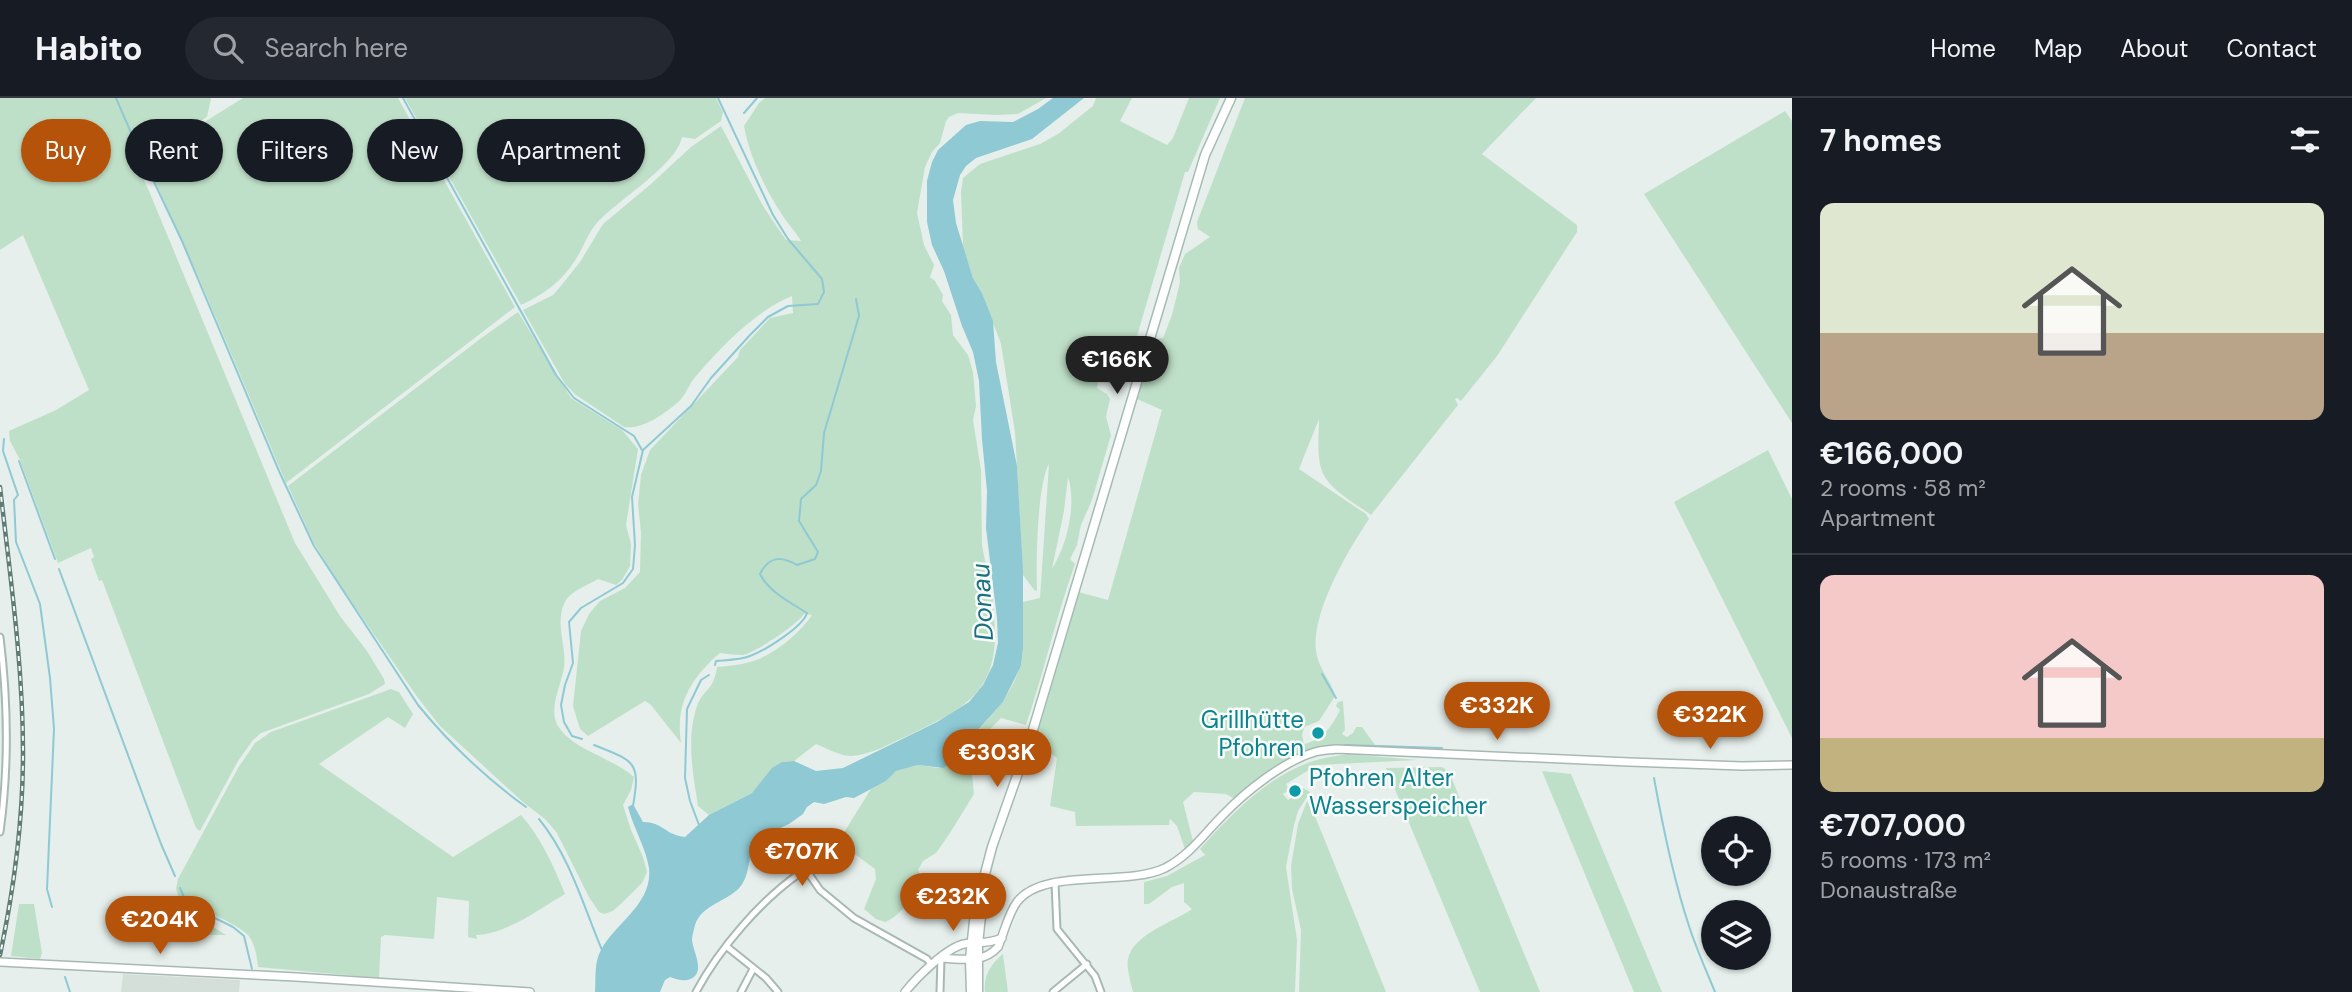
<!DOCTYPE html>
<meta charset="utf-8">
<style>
body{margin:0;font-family:"DM Sans",sans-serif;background:#242831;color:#f1f3f6;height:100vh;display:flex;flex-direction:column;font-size:26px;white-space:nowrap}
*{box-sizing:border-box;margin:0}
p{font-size:23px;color:#9ea1a6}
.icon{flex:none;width:38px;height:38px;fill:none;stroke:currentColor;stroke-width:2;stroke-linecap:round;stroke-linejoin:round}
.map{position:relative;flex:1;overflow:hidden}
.drawer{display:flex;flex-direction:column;background:#171b24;width:560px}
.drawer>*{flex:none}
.top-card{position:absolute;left:21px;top:21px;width:665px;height:63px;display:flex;gap:14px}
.tools{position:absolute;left:1701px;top:718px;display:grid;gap:14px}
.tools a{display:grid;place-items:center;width:70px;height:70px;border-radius:50%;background:#171b24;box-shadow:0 2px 5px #0004;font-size:35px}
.price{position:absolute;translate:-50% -60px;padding:0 16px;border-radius:24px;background:#b45309;color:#fff;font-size:23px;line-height:46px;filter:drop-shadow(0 2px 4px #0008)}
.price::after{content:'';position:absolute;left:50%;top:42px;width:21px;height:16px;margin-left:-10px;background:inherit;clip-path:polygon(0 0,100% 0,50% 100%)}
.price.on{background:#222;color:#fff}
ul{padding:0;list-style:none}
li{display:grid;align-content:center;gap:14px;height:371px;padding:0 28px}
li+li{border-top:2px solid #363941}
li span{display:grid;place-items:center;height:217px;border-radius:14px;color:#555}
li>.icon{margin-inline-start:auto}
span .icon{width:126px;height:126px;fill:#fffc;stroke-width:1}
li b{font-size:30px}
h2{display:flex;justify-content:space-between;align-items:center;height:84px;padding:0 28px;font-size:30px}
.chip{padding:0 24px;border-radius:32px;background:#171b24;box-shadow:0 2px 5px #0004;font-size:24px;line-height:63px}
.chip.on{background:#b45309;color:#fff}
header{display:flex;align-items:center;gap:42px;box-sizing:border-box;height:98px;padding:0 35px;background:#171b24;border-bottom:2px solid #363941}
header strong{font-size:33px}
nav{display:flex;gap:38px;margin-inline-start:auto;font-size:24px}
.search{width:490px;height:63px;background:#242831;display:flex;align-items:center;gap:18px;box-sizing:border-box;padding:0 24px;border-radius:38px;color:#9ea1a6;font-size:26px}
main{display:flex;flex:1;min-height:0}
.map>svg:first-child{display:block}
.built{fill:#d4dfda}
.green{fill:#bfe0c8;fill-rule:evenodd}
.water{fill:#8ec9d4}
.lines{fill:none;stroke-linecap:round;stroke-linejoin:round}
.stream{stroke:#8ec9d4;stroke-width:2}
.minor-casing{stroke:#a8b8b2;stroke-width:9}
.tertiary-casing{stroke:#a8b8b2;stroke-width:10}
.secondary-casing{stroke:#a4bbb3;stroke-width:11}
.minor{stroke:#fff;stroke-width:5}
.tertiary{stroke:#fff;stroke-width:7}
.secondary{stroke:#fff;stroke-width:8}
.rail-casing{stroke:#5f7d75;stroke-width:4.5}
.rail{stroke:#f7fbf9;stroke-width:2;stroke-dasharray:5;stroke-linecap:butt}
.culture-dot{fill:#0f9aa8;stroke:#f7fbf9;stroke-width:2.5}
.labels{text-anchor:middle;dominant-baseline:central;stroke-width:5;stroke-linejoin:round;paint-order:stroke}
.culture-label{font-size:24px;fill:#0d838f;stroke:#f7fbf9;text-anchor:end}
.water-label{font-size:26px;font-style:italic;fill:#1c6f80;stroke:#f7fbf9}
</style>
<header>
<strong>Habito</strong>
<div class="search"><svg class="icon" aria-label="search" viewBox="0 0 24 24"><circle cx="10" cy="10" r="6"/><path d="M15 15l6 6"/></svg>Search here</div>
<nav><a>Home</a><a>Map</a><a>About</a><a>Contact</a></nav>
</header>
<main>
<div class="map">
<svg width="1792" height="894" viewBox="0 0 1792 894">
<rect width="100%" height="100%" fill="#e6efeb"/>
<path class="built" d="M123,876l117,6 -1,12h-118z"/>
<path class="green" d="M0,0h211l-4,19 -79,49 13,8 8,17 146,352 45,73 27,35 17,28 1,5 -16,10 -108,39 -8,7 -15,21 -38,70 -4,-3 -94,-248 -3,1 -8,-22 3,-2 -3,-9 -33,15 -38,-103 -10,-19 -1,-10 47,-21 33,-20 -66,-155 -23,15z
M243,0h155l117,209 -229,176 -87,-205 -54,-119z
M405,0h311l7,14 -2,9 -26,18 -13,-2c-5,28 -66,64 -86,87 -7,8 -11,19 -16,28 -14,26 -33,41 -59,53z
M765,0h281l-28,16 -21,1 -39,-2 -9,4 -3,4 -6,22 -8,9 -7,15 -8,46 7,32 10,20 -4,12 5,4 8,14 -1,6 9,14 2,20 15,20 5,17 3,34 -3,14 8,50 1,75 5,26 -2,6c9,10 8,28 9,41 7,73 -28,90 -87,118 -18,8 -36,19 -56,20 -11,0 -25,-8 -35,-12l-22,17 -12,1 -30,31 -43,22 -11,-9c-5,-32 -12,-68 -1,-100 6,-17 17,-15 20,-39 11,-1 22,-2 33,-5 23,-6 49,-28 62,-47l-8,-1c-6,10 -49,39 -61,41 -7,0 -15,-1 -23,-2 -29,25 -45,51 -39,90l-30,-38 -6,-4 -57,35 -8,-7 -7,-23 8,-75 8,-17 11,-13 25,-13 15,-16 1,-40 -3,-27 3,-30 9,-25 88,-93 2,-7 30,-32 23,-5 -1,-17c-38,16 -70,50 -96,80 -8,9 -10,20 -19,27 -13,11 -35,27 -53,24l-48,-32 -11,-11 -42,-74 30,-15 7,-8 20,-25 23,-38 48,-40 40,-37 30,-21 42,80 23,34 15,1c-6,-10 -14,-18 -20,-28 -16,-24 -32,-58 -37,-87l15,-23z
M1096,0h36l-12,23 47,24 6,-7 16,-40h31l-32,74h-3l-62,212 -10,3 -2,-4 -13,-1 -1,6 10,6 3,5 -4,18 5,18 -19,65 -11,25 -4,20 -7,14 5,5c-19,53 -31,108 -49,161l-25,-7 -18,18 11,13 -19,18 -3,8 2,19 -24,39 -14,20 -13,8 -5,9 4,9c-9,16 -20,37 -37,43l-9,-3 -12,-10 12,-30 -1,-10 -23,-17 -1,-10 -8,-8 28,-45 15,-8 10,-10 22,-6 21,3 17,-12 47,-54 10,-18 8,-18 2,-18v-46l17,-4 9,-134c-12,21 -13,98 -12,126l-2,1 -12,-16 -8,-143 -14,-88 -19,-51 -9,-15 -10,-32 -2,-54 2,-14 17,-14 60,-20 18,-10 35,-28zM1068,379c9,27 -1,68 -16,92l12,-58z
M1245,0h291l-54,56 95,71v7l-80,124 -36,45 -4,-3 -2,1 3,6 -87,110c-17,-13 -47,-27 -51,-51 -3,-14 -1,-31 -1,-45l-20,50 67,45 3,5c-21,31 -58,94 -53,132 2,17 15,29 19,45l-16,25 -15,6 -2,8 2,9c18,-4 28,-17 36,-34l-4,-4 2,-4 5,-1 2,29 -3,4 5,3 6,-4 3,-6h6l13,18 67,3 -5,4 -121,-3 -81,50 -9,-5 -32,-2 -11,10 10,39 -8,8 -8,-23 -7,-7 -1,6 -93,1 -1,-14 -25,-6 7,-48 -18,-13 -5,-7 44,-146 30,8 54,-190 -25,-11 20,-60 6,-1 9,-23 8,-33 -1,-14 6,-14 25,-17 -12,-8 -1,-7z
M1785,13l7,10v302l-148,-229z
M518,214l53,86 51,32 16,19 -12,76 5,19 -1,22 -8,14 -6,5 -18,-6c-11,7 -29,12 -34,25 -9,20 3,43 0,64 -3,18 -16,41 -6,58 15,24 55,32 76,51l-3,13 -8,15 8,25 12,27 4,15 -5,11 -15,15 -14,13 -9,3 -5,-2 -10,-15 -32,-64 -12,-14 -21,-16 -84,-77 -22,-28 -83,-120 -22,-37 -25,-55 192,-147z
M1768,352l24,49v239l-118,-236z
M391,591l8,3 14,22 -8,14 -17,-11 -69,47 134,93 68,-42c21,24 32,50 44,79 -26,15 -58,40 -89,41l1,4 -9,-2 1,-36 -32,-4 -3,42 -49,-4 -4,2 -2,41 -121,-11c-1,-10 -3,-24 -10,-32 -9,-10 -50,-28 -64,-34l-1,3 14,13 29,18h-34l-16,-46 2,-10 60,-111 17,-25 16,-11z
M1348,656l70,6 -101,5 -31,19 3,6 -6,4 5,6 14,-9 1,-3 7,4 -12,19 -4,14 -8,42 11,73 -2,52h-162c-2,-9 -7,-24 -5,-33 5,-25 46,-37 64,-50l-8,-7v-19l-12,4 -23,17h-5v-22l23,-6 38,-21 -5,-6c31,-35 66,-71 110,-87 12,-4 25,-6 38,-8z
M1442,669l7,5 91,220h-60l-94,-224z
M1542,673l29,3 91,218h-28z
M1307,703l10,20 69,171h-87l2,-62 -9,-41 -1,-23 7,-42z
M19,806h15l8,49 -2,6 -29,-3z
M1003,856l5,38h-23c-2,-16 6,-28 18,-38z"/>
<path class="water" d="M1053,0h31l-52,41 -56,19 -10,8 -6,9 -7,25 3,23 17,55 9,15 11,28 3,41 21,104 6,104v78l-2,18 -18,36 -59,66 -26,-3 -22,6 -10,10 -32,17 -8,-1 -22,7 -10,-2 -7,5 -4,7 -14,10 -31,14c-11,11 -6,35 -18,49 -13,15 -38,17 -45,38 -1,5 -3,10 -3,15 1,11 11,27 3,36 -7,7 -17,4 -25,1l-5,3 -5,12h-65c1,-14 -1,-30 6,-42 14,-27 52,-46 48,-82 -3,-20 -16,-41 -21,-61l5,-3 10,18c20,0 22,13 42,15l24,-22 43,-22 20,-25 10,-6 12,-1 22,10 27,-3 94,-46 32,-20 14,-17 10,-20 5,-22 -1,-25 -11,-90 1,-37 -5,-52 -3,-58 -6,-29 -11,-26 -18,-55 -12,-26 -5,-23v-41l5,-19 6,-12 28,-25 14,-4 33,1 25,-13z"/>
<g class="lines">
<path class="stream" d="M116,0l23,53
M403,0l153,277 18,23 60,38 8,14
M744,15l13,-15
M146,67l36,76 97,230 35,75 104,159c31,38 68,73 108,102
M4,341l-1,12 15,44 -4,5 2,42 24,62 10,74 4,51 -7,160 5,18
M19,363l36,98
M59,471l102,275 14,32
M715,567l1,-4c11,-1 24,-1 34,-5 14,-5 53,-29 57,-43 -17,-11 -38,-21 -47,-39 9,-18 21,-18 37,-9l18,-6 3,-7 -19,-31 2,-22 15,-14 5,-14 3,-38 35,-117 -3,-17
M1322,576l14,24
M582,641l-10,-3 -8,-14 -3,-17 4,-20 8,-22 -4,-41 12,-14 42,-25 10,-14 2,-24 -3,-48 11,-47 48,-44 20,-28 39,-43 18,-18 20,-11 30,-2 6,-12 -2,-13 -34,-40 -15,-24 -55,-117
M594,647c40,16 47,16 39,61
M1345,647l97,3
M1654,680c9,50 19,100 35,148 7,22 17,44 26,66
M539,721c31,38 44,86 63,131
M699,727l-9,-24 -5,-23 2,-69 14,-29 8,-5
M180,790l7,16 46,23 11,9 8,33
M65,879l5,15"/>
<g class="minor-casing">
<path id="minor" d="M0,539c8,65 9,130 0,195
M1055,785l2,46 38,47 6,16
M726,848l40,32 12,14
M696,894c23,-43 64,-91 104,-119l9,1 11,16 34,28 73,41 4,5
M741,894l12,-23
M940,894l1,-34
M1053,894l34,-28"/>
</g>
<g class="tertiary-casing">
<path id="tertiary" d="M941,860c21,1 42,6 57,-11 6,-14 10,-33 19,-45 26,-35 109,-15 148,-34 25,-13 39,-34 58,-53 23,-24 61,-54 92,-63 7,-2 15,-2 21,-3l293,13 113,4 50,-1
M0,864l296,15 234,15
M905,894c12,-15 41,-44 59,-48 15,-3 22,1 38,-6"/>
</g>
<g class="secondary-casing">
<path id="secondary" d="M971,894l-1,-33 5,-47 17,-65 40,-114 173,-578 26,-57
M978,894v-48l5,-47"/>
</g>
<use href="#minor" class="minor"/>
<use href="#tertiary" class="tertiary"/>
<use href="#secondary" class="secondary"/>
<g class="rail-casing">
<path id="rail" d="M0,389c10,88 23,177 23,266 0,68 -9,136 -23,202"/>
</g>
<use href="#rail" class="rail"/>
</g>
<g class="culture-dot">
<circle cx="1318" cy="635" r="7"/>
<circle cx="1295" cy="693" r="7"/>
</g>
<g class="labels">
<g class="culture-label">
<text x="1304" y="621">Grillhütte<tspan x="1304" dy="28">Pfohren</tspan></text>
<text x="1309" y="679" text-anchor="start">Pfohren Alter<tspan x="1309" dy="28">Wasserspeicher</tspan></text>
</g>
<g class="water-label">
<text transform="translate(982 504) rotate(-93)">Donau</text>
</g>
</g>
</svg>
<div class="tools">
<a><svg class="icon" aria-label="locate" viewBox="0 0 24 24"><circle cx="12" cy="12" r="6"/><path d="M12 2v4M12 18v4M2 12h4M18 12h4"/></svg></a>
<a><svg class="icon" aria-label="layers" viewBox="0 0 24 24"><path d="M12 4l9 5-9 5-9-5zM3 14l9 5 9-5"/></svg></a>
</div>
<b class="price on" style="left:1117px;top:298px">€166K</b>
<b class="price" style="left:1497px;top:644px">€332K</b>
<b class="price" style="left:1710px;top:653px">€322K</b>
<b class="price" style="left:997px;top:691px">€303K</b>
<b class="price" style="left:802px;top:790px">€707K</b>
<b class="price" style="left:953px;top:835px">€232K</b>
<b class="price" style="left:160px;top:858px">€204K</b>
<div class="top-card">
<a class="chip on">Buy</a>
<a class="chip">Rent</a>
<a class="chip">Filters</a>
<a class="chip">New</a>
<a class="chip">Apartment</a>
</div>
</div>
<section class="drawer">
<h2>7 homes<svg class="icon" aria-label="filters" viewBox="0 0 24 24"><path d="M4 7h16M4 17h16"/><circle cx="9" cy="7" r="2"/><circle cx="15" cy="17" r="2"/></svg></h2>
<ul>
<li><span style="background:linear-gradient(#dfe7d0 60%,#b9a48a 0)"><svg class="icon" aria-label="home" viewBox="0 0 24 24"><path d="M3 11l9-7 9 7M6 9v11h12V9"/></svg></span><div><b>€166,000</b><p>2 rooms · 58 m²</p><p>Apartment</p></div></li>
<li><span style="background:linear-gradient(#f6c9c9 75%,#c2b280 0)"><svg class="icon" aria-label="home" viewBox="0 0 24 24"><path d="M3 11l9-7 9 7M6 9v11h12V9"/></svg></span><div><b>€707,000</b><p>5 rooms · 173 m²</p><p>Donaustraße</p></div></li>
</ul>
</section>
</main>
